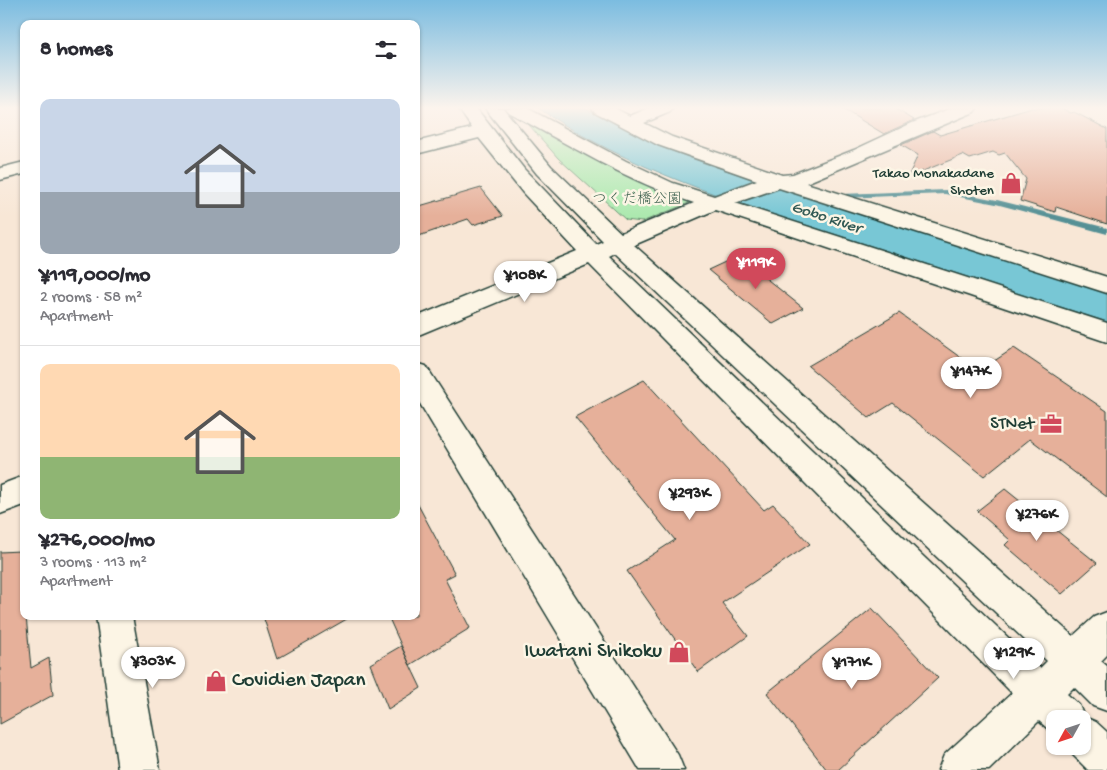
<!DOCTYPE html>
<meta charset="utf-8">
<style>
body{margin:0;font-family:"Gochi Hand","Klee One",sans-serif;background:#f7f7f7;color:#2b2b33;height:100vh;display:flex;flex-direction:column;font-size:19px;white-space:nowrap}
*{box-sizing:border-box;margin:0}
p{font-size:16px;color:#7c7c81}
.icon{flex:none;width:28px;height:28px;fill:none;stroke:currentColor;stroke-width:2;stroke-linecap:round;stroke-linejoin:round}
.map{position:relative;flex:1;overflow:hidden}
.side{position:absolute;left:20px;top:20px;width:400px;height:600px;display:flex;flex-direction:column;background:#fff;border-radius:10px;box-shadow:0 1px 4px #0004}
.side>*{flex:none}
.needle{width:32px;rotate:230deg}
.fabs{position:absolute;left:1046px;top:710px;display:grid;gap:10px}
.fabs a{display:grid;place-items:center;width:45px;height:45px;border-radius:10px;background:#fff;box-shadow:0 1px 4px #0004;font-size:25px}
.price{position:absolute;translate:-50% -42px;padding:0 11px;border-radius:18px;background:#fff;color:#222;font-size:16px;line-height:32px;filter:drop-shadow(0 1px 2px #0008)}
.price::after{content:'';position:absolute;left:50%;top:30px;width:15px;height:11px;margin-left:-8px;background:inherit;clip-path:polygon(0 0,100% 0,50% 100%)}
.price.selected{background:#d1495b;color:#fff}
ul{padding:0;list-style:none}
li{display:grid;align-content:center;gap:10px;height:265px;padding:0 20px}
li+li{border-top:1px solid #e1e1e2}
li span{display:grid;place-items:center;height:155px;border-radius:10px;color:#555}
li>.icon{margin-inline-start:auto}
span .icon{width:90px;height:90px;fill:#fffc;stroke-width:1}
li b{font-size:21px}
h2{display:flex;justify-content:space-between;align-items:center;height:60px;padding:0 20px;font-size:21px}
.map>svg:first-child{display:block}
.green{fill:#ace9af;stroke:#669372}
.water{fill:#78c7d5;stroke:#549095}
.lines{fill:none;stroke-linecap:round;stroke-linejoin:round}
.stream{fill:#549095;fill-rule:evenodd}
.building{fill:#e6b09a;stroke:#1f3d34}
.minor-casing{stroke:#1f3d34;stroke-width:3}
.minor{fill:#fcf5e5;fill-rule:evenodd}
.labels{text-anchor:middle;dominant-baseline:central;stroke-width:5;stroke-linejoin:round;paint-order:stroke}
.far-poi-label{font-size:15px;fill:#1f3d34;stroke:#fcf5e5;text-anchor:end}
.far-park-label{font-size:15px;fill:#3b5f4d;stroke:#fcf5e5}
.far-water-label{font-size:16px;font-style:italic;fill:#315954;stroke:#fcf5e5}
.poi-label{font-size:18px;fill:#1f3d34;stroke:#fcf5e5;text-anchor:end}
.near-poi-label{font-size:21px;fill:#1f3d34;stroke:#fcf5e5;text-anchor:end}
</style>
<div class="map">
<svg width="1107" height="770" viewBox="0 0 1107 770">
<rect width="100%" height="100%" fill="#f8e7d6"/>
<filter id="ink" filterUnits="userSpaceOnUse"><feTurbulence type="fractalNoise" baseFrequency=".02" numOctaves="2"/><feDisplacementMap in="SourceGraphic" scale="10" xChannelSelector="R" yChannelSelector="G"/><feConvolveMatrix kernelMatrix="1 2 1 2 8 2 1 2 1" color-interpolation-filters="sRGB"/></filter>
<g filter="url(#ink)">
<path class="green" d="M522,117l174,83 -54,22 -16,-2 -68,-62z"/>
<path class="water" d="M538,108h48l73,38 48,18 400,126v32c-90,-29 -180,-58 -270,-87 -103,-33 -209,-66 -299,-127z"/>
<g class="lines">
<path class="stream" d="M945,190l52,10 110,28v6l-111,-30 -51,-10 -104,4 -4,-2 4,-2z"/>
</g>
<path class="building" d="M841,108h53l20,12 -30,14z
M1032,108h29l10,5 3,-1 33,17v95l-51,-17 -1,5 -35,-11 6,-22 -21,-26 -6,2 -6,-3 -23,7 -7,-4 -55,22 10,-22 -17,-10 32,-14 7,4z
M481,188l22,28 -30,9 -5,-6 -52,18v-30z
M738,256l65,52 -30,16 -65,-54z
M899,313l80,58 35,-23 93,63v86l-77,-58 -46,37 -91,-73 -24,15 -61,-52z
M644,380l120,130 9,-6 37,40 -88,59 26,33 -50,36 -71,-101 48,-31 -100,-123z
M1005,489l92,74 -35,31 -57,-49 5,-5 -33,-29z
M416,501l39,73 -10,5 25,49 -60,37 -22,-49h28z
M20,551l4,65h2l5,52 18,-10 4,37 -53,29v-172z
M872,608l66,70 -100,92h-11l-60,-77z
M263,616h89l-75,43z
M401,646l20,42 -33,21 -18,-45z"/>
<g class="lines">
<g class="minor-casing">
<path id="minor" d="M458,108h18l48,61 72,75 7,-3 -66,-67 -52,-66h18l48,58 70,67 73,-30c-66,-22 -125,-58 -186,-91l-3,-4h22l99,53 47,22 41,13 43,-16 -99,-35 -63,-33 -3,-4h22l16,8 19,-8h24l-3,4 -26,11 28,14 110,38 11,-1 61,-24 58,-27 40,-15h25l-3,4 -168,71 301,94v16l-328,-105 -44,15 372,120v19l-392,-132 -81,35 439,391 21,-19 13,-5v43l-6,6 6,5v45l-14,-5 -19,-19 -7,7 12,11 5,12 12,5 11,10v38h-19l-20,-20 -2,-4h16v-27h-27v16l-16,-14 -50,49h-51l6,-15 68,-62 -423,-429 -173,72v-19l161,-66 -54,-58 -44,-55 -63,16v-12l56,-14zM615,253l432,408 -7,7 -431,-412z
M24,162v12l-24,6v-12z
M416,363l10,3 252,389 6,15h-44l-224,-373z
M24,476v29l-24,9v-29z
M96,616h36l28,154h-42z"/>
</g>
<use href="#minor" class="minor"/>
</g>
</g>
<linearGradient id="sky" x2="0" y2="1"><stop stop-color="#7bbce0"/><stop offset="0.5" stop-color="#fcf4ed"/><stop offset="1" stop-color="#fcf4ed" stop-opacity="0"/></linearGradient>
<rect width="1107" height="216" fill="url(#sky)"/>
<defs>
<g id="shop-bare" transform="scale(1.725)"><path d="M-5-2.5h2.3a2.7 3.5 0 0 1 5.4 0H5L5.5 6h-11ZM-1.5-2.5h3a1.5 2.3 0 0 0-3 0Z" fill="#d1495b" stroke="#fcf5e5" stroke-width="2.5" paint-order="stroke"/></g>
<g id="office-bare" transform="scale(1.725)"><path d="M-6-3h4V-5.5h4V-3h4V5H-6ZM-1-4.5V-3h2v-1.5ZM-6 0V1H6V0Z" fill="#d1495b" stroke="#fcf5e5" stroke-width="2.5" paint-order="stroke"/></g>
</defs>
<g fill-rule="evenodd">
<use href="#shop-bare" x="1011" y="183"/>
<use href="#office-bare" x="1051" y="424"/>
<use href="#shop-bare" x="679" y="652"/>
<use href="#shop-bare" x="216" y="681"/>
</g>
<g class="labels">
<g class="far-poi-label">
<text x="994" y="174">Takao Monakadane<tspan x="994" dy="17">Shoten</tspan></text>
</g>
<g class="far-park-label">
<text x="637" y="200">つくだ橋公園</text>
</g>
<g class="far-water-label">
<text transform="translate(826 219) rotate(18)">Gobo River</text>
</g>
<g class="poi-label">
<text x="1034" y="424">STNet</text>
</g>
<g class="near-poi-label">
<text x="662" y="652">Iwatani Shikoku</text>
<text x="232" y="681" text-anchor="start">Covidien Japan</text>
</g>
</g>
</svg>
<div class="fabs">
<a><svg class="needle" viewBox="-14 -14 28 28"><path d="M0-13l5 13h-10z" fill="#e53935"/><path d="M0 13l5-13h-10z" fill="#7c7c81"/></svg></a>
</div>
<b class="price selected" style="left:756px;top:290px">¥119K</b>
<b class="price" style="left:525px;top:303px">¥108K</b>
<b class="price" style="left:971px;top:399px">¥147K</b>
<b class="price" style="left:690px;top:521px">¥293K</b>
<b class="price" style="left:1037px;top:542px">¥276K</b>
<b class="price" style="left:1014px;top:680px">¥129K</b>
<b class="price" style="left:153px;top:689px">¥303K</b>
<b class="price" style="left:852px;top:690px">¥171K</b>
<section class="side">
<h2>8 homes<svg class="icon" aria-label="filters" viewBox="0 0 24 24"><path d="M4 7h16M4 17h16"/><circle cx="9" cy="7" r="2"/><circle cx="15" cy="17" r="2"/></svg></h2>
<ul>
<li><span style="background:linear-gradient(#c9d6e8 60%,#9aa5b1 0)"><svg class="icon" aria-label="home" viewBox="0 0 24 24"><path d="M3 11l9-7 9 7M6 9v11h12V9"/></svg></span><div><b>¥119,000/mo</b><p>2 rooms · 58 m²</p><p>Apartment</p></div></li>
<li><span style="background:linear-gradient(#ffd9b3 60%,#8fb573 0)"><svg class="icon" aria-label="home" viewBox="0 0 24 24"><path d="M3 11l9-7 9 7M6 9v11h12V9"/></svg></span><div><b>¥276,000/mo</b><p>3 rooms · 113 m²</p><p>Apartment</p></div></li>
</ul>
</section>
</div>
